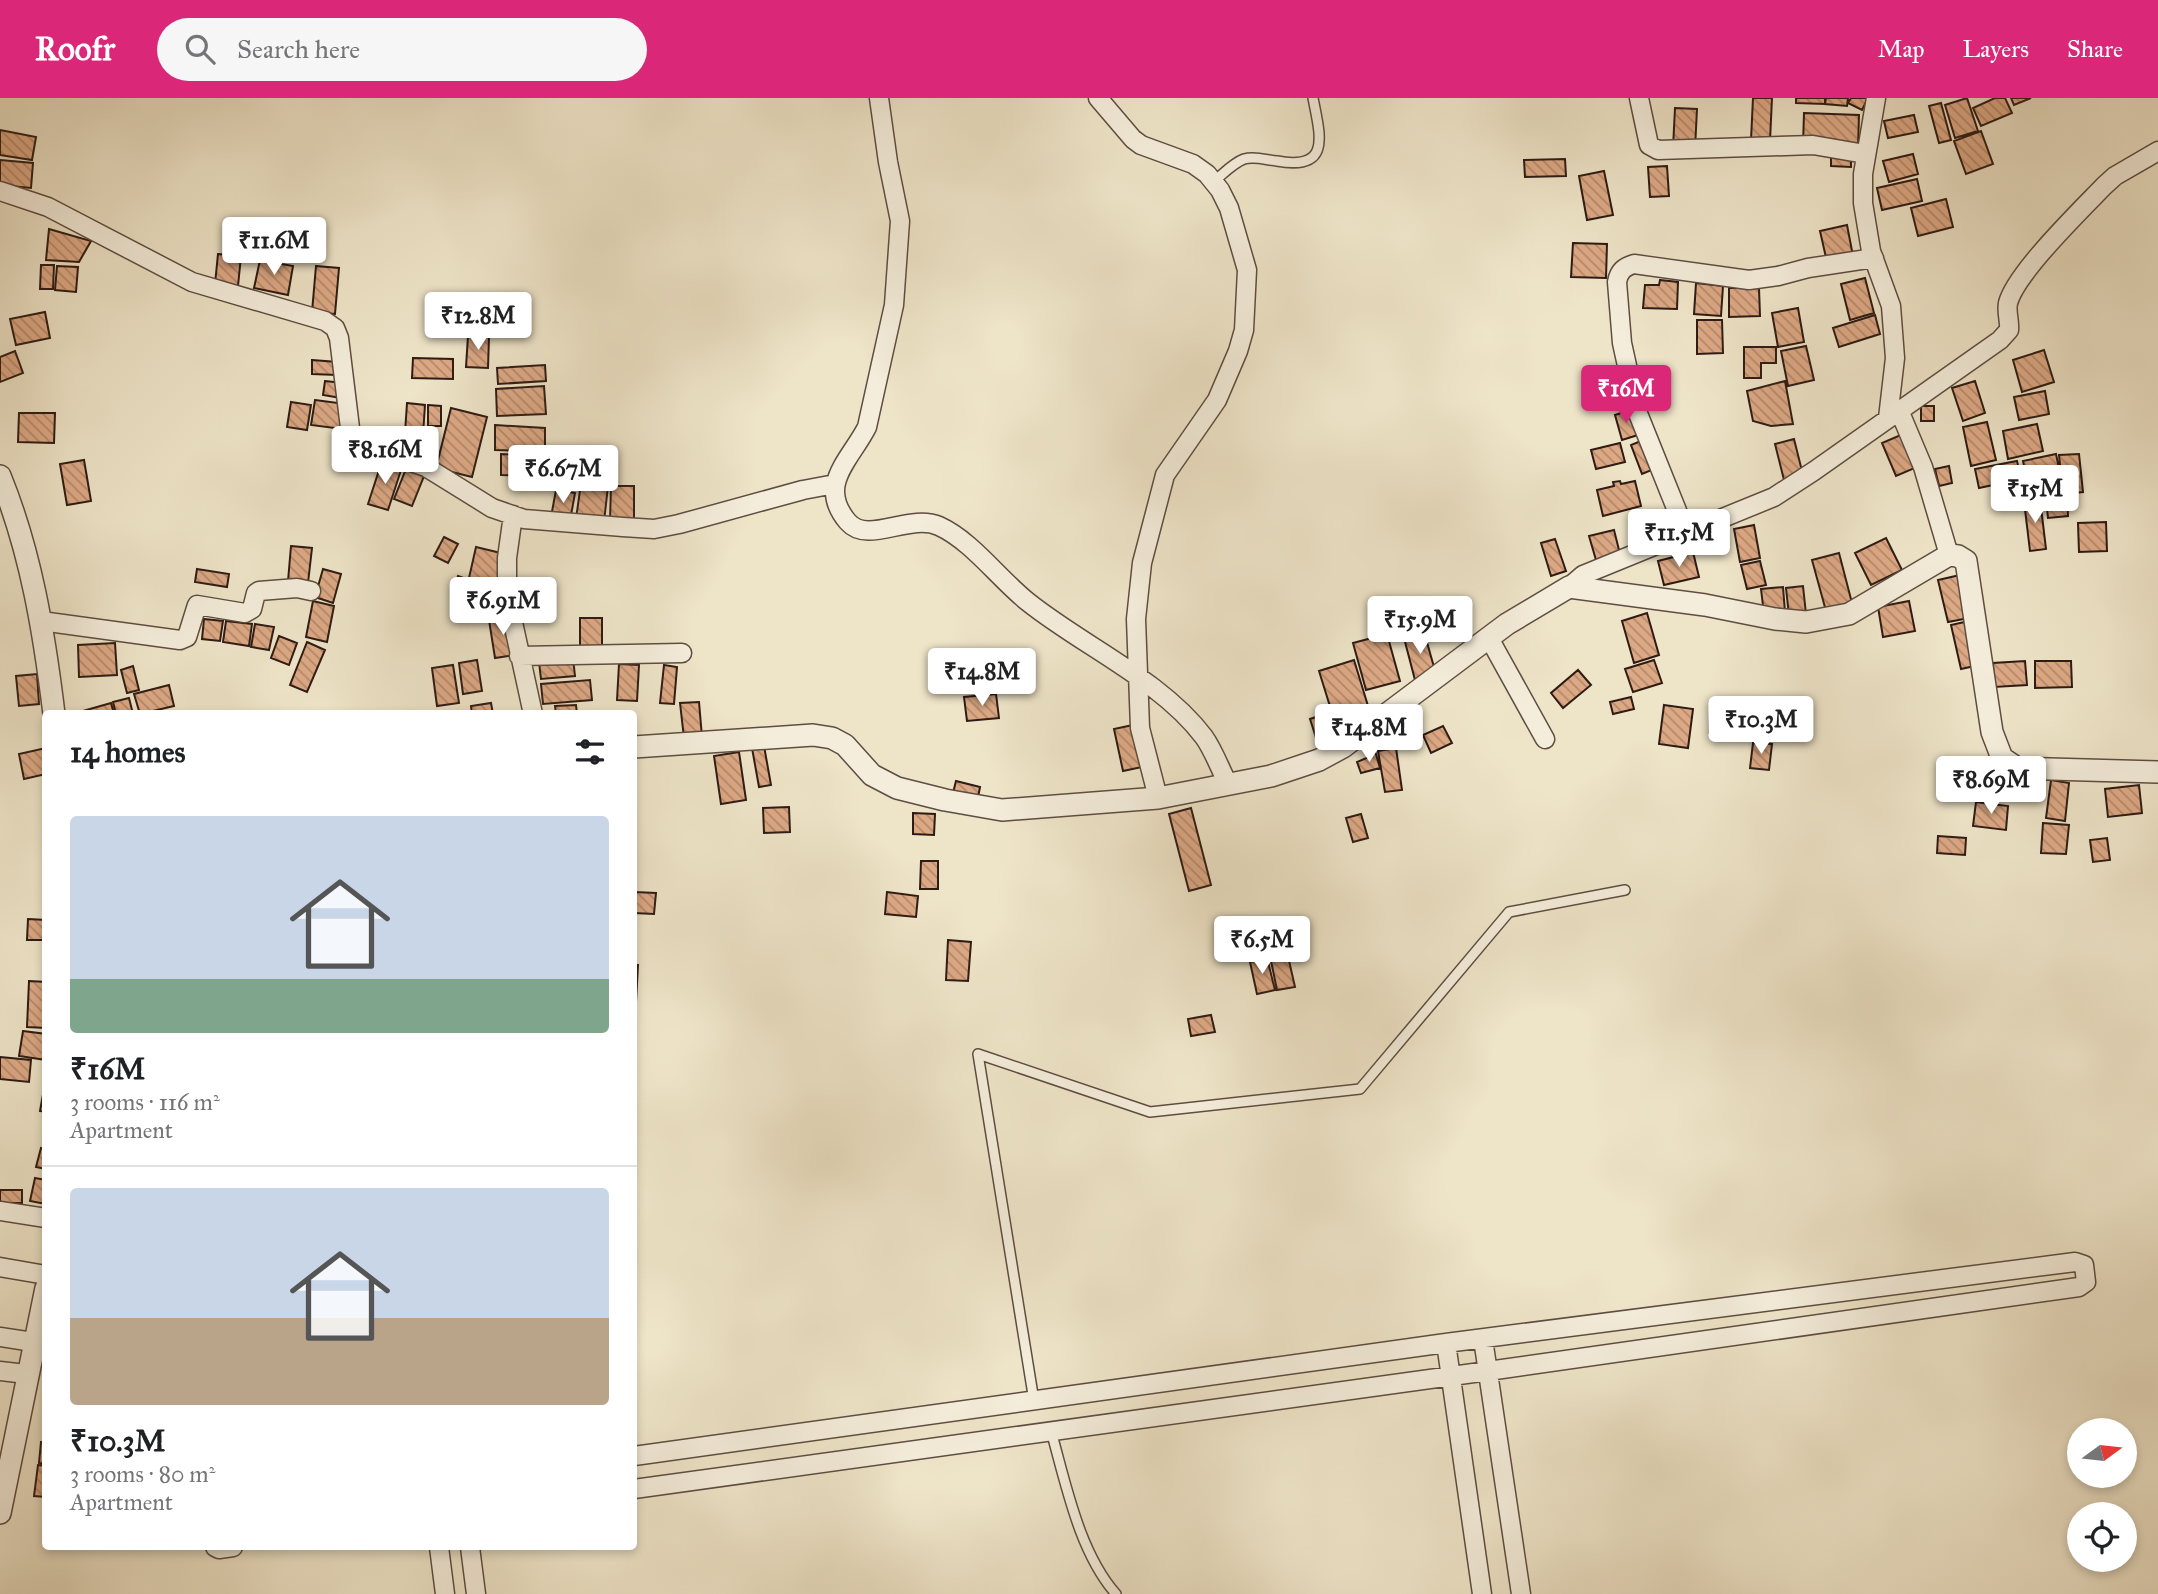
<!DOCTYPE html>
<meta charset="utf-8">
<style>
body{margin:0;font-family:"IM FELL Great Primer",serif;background:#f6f6f6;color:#202124;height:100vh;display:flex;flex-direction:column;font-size:26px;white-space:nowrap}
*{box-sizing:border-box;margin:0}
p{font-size:23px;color:#757577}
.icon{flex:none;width:38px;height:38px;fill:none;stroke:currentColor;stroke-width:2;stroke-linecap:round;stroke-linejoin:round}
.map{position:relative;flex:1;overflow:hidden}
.panel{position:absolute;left:42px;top:612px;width:595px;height:840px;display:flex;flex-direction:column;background:#fff;border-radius:7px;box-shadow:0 4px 10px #0003}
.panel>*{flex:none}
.needle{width:46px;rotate:75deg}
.controls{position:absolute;left:2067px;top:1320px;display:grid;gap:14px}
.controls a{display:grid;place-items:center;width:70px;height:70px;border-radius:50%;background:#fff;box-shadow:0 4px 10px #0003;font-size:35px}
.price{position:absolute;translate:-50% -60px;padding:0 16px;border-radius:7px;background:#fff;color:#222;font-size:23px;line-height:46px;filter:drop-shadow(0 2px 4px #0008)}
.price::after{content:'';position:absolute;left:50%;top:42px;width:21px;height:16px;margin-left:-10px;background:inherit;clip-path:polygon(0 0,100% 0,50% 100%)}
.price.selected{background:#db2777;color:#fff}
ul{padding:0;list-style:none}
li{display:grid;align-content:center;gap:14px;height:371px;padding:0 28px}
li+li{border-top:2px solid #e0e0e0}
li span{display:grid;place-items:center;height:217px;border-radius:7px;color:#555}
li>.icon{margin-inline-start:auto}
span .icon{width:126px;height:126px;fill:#fffc;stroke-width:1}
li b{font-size:30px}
h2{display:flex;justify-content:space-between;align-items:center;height:84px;padding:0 28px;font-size:30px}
header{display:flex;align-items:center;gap:42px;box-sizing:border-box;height:98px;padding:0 35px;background:#db2777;color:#fff}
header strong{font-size:33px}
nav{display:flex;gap:38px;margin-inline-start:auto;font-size:24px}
.search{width:490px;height:63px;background:#f6f6f6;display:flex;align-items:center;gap:18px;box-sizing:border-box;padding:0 24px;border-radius:38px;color:#757577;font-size:26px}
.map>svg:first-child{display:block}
.building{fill:url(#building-back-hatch);stroke:#2e1b14;stroke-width:2}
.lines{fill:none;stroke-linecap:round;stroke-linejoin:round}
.service-casing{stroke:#5e4d41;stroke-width:12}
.minor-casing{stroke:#5e4d41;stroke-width:21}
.tertiary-casing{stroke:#5e4d41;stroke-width:24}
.service{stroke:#f4eddb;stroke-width:9}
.minor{stroke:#f4eddb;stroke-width:18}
.tertiary{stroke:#f4eddb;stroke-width:21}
</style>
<header>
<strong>Roofr</strong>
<div class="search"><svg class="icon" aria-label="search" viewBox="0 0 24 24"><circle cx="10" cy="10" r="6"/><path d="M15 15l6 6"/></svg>Search here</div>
<nav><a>Map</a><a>Layers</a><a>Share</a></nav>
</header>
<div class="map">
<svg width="2158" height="1496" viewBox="0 0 2158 1496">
<defs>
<pattern id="building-back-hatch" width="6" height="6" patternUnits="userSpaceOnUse" patternTransform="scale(1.75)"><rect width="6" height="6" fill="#dda985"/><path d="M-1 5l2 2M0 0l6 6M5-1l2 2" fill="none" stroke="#b4896c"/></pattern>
</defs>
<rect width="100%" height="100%" fill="#eee4c8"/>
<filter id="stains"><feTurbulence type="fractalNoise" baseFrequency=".00286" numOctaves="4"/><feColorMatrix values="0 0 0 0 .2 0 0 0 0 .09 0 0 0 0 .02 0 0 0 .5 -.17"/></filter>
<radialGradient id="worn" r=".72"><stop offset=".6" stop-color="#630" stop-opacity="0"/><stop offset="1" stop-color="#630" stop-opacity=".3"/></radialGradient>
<path class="building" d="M1753,0h19l-2,43 -19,-1z
M1796,0h29v6l-29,-1z
M1826,0h22l-1,8 -22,-2z
M1851,0h17l-6,12 -14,-7z
M1967,0l11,33 -23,7 -10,-33z
M1995,0h10l7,15 -31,13 -8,-18z
M2011,0h20l-17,7z
M1941,5l10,37 -12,3 -10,-37z
M1675,10l22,1 -2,40 -22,-1z
M1804,15l55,2 -1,33 -55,-3z
M1914,17l4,17 -30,6 -4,-17z
M0,32l36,7 -4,23 -32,-5z
M1981,33l12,33 -27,10 -12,-33z
M1851,56v13l-20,-1v-11z
M1913,56l5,20 -29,8 -6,-21z
M1565,61l1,17 -41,1 -1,-17z
M0,62l33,3 -2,25 -31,-3z
M1667,68l2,30 -19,1 -2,-30z
M1604,73l9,44 -26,5 -8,-44z
M1917,81l5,22 -40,9 -5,-22z
M1946,101l7,28 -35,9 -7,-28z
M1847,127l6,31 -26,6 -7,-31z
M49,131l42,12 -12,21 -33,-2z
M1573,145l34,1 -1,34 -35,-1z
M218,156l23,2 -3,30 -23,-2z
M260,162l33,6 -5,29 -34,-7z
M41,167h13l-1,24h-13z
M57,168l21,1 -2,25 -21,-2z
M316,168l23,2 -4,46 -23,-2z
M1865,180l9,35 -24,7 -9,-36z
M1660,182l18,2 -1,27 -34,-1 2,-23h14z
M1696,185l27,3 -2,30 -27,-2z
M1729,190h30l1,28 -31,1z
M1798,210l6,34 -26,5 -6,-34z
M45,214l5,26 -34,7 -6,-26z
M1875,217l5,19 -41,13 -6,-19z
M1697,222h25l1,33 -26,1z
M468,238l21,1 -1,31 -22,-1z
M1806,248l8,34 -26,6 -7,-35z
M1744,249h32v16h-15v15h-17z
M2044,252l10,32 -32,10 -9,-32z
M15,253l8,22 -23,9v-25z
M413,260l40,1v20l-41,-1z
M312,262l25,2v13l-25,-1z
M545,267l1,16 -48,3 -1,-16z
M325,283l17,2 -1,15 -18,-3z
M1785,283l8,43 -22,2 -18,-5 -6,-30z
M1975,283l10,32 -22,8 -11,-33z
M544,288l2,28 -49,2 -1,-27z
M2045,293l4,23 -30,6 -5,-23z
M315,302l31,4 -4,25 -31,-4z
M291,304l20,3 -4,25 -20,-3z
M407,305l18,2 -2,30 -18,-2z
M428,307l13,1v20h-13z
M1921,308h13v15h-13z
M451,310l36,9 -15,60 -36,-9z
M1631,312l7,25 -16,5 -7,-25z
M19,315h36l-1,30 -36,-1z
M1987,324l9,38 -25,6 -8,-39z
M2037,326l6,27 -35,8 -5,-28z
M495,327l50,3v24l-50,-2z
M1903,336l14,33 -21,9 -14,-33z
M397,337l23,2 -3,22 -23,-3z
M1648,340l11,29 -17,7 -11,-29z
M1794,341l9,36 -19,5 -9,-36z
M1620,345l5,19 -29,7 -5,-19z
M501,356l40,2 -1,20 -39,-1z
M2056,356l5,24 -33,6 -5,-23z
M2079,356l4,38 -20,2 -4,-39z
M84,362l7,41 -24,4 -7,-41z
M382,363l20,6 -14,43 -20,-6z
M2017,363l4,18 -42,9 -4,-19z
M408,366l18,7 -14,35 -18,-7z
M1949,368l3,17 -13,3 -4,-17z
M1620,383l1,3 14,-3 6,25 -38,10 -6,-26 17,-4 -1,-4z
M2054,384l2,13 -26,4 -3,-13z
M581,385l27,3 -4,36 -28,-3z
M611,388h23v35h-24z
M556,392l19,3 -5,28 -19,-4z
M2067,399l1,19 -20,2 -2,-19z
M2040,401l6,50 -16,2 -6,-50z
M2106,424l1,29 -28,1 -1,-29z
M1754,427l6,33 -20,4 -6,-33z
M1614,432l6,24 -24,6 -7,-24z
M444,439l14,7 -10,19 -14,-7z
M1886,440l16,32 -31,15 -16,-32z
M1555,441l11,32 -15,5 -10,-33z
M291,448l21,2 -4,35 -20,-2z
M476,449l29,7 -7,31 -29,-7z
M1693,454l6,25 -35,8 -6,-24z
M1839,455l13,50 -26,8 -14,-51z
M1760,463l6,24 -19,4 -6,-24z
M197,471l32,5 -2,13 -32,-5z
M323,471l18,5 -8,29 -18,-6z
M1960,477l9,43 -21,4 -10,-42z
M458,478l14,5 -7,18 -13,-5z
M1803,488l3,28 -17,2 -3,-28z
M1783,489l2,25 -21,2 -3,-25z
M313,503l21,5 -7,36 -21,-5z
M1909,503l6,30 -32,6 -5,-30z
M1647,515l12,42 -25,8 -12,-42z
M511,518l5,39 -21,3 -6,-38z
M580,520h22v33h-22z
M204,521l19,2 -3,20 -18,-2z
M226,523l26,3 -3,22 -26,-4z
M1969,523l10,44 -18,4 -10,-44z
M255,526l19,3 -5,23 -18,-3z
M1424,534l12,42 -21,6 -11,-42z
M1387,536l13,47 -34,9 -13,-47z
M279,538l18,7 -8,22 -18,-7z
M307,544l18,8 -18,42 -17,-7z
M115,545l2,32 -38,2 -1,-32z
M573,560l2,18 -34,3 -2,-17z
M477,562l5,31 -19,3 -4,-31z
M1354,562l18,59 -35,10 -18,-58z
M1654,562l8,23 -29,9 -8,-23z
M2025,563l2,24 -33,2 -1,-24z
M2035,563h36l1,26 -37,1z
M619,566l20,1 -2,36 -20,-1z
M453,567l6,38 -22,3 -5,-38z
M664,567l13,2 -3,37 -14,-1z
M133,568l6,24 -12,3 -6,-23z
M1578,572l13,15 -28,23 -12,-15z
M37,576l2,30 -20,2 -3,-30z
M590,582l2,20 -49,4 -2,-20z
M169,587l5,21 -34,8 -6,-20z
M996,596l3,24 -32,3 -3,-24z
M1631,599l3,12 -21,5 -3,-12z
M129,600l4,16h-17l-3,-12z
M1756,600l23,3 -5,35 -22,-3z
M699,604l3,35 -18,1 -4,-35z
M111,605l3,11h-30l-1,-3z
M491,605l2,11h-21l-1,-8z
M576,607l1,9h-21l-1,-8z
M1664,607l29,4 -5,39 -29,-4z
M1710,611l29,2 -1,24 -29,-2z
M1328,615l8,25 -18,6 -8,-25z
M1133,627l9,42 -19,4 -9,-42z
M1443,628l9,17 -21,10 -8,-18z
M1753,645l19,1 -3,26 -19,-2z
M764,648l7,39 -12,2 -7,-39z
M46,650v26l-22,5 -5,-25z
M1396,650l6,42 -17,2 -7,-41z
M1375,653l5,17 -19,5 -4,-11 12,-5z
M739,654l7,48 -25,4 -7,-48z
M2051,682l18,3 -4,38 -19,-3z
M956,683l24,6 -3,16 -25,-6z
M1979,687l33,2 -1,14 -33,-1z
M2139,687l3,28 -34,4 -3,-28z
M1976,704l32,4 -2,24 -33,-4z
M789,709l1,25 -26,1 -1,-25z
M1191,710l20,77 -22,6 -20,-77z
M913,715l22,1 -1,21 -21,-1z
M1361,716l7,24 -15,4 -7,-24z
M2043,725l26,2 -3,29 -25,-1z
M1938,738l28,2 -1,17 -28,-2z
M2107,740l3,22 -17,2 -3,-22z
M921,763h17v28h-18z
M634,794l22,1 -2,21 -20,-1z
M887,794l31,4 -2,21 -31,-3z
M28,821l18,1v20h-19z
M948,842l23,2 -3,39 -22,-1z
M1287,854l8,35 -18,3 -7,-34z
M1267,860l8,32 -18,4 -7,-32z
M634,867h4l-2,37h-2z
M29,883l17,1v46l-19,-1z
M1211,917l4,17 -24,4 -3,-17z
M23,933l23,3v26l-27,-4z
M0,959l31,3 -2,22 -29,-3z
M44,991h2v23l-6,-1z
M41,1050l5,1v20l-10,-2z
M35,1080l11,2v24l-16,-3z
M0,1092h22v13h-22z
M41,1344h5v22l-7,-1z
M38,1367l8,1v31l-12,-1z"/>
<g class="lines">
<g class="service-casing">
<path id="service" d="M1213,84c9,-7 20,-19 31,-23 11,-3 22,1 33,2 55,10 43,-26 36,-63
M1034,1303l-56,-347 172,58 210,-23 149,-177 116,-22
M1051,1333c15,53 28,121 65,163"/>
</g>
<g class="minor-casing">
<path id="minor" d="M879,0l9,64 12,59 -6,84 -27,122c-16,32 -51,58 -19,95 20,23 61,-9 91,4 33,15 60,53 89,76 55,44 133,78 176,135 10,14 16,32 24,47
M1098,0l35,41 8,6 52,19 14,10 13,16 9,18 18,62 -3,60 -6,21 -21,49 -52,75 -23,88 -6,56 4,109 18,70
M1639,0l10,47 9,5 155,-5 52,9
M1876,0l-13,76v29l8,48 20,55 4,52 -7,60
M0,93l48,16 144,75 133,39 10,7 4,10 11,90 5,12 8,6 63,21 66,41 32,11 99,8 31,2 25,-5 124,-34 32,-6
M1899,312l24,57 26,88
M513,417l-6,43v37l26,119
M1686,435l-49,-122 -15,-68 -5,-61c2,-11 7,-15 17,-18l115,16 29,-4 30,-8 66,-10
M1569,489l14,-12 191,-78 40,-26 186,-131 9,-10c1,-9 -3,-18 -1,-27 8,-30 72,-92 96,-117l11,-10 43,-25
M41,523l139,19 7,-3 10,-32 48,8 7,-4 4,-16 3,-2 38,-3 14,3
M1489,540l56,101
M519,558l163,-3
M0,1113l46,7
M0,1169l46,8
M0,1239l33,5
M1483,1241l38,255
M1446,1245l36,251
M0,1273l26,3
M634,1358l812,-113 629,-81 9,3 2,17 -7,5 -591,84 -854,118
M215,1449l4,2 14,-2
M439,1449l6,47
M470,1449l6,47"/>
</g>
<g class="tertiary-casing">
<path id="tertiary" d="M0,378c31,76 44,156 54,238
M634,649l179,-12 19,3 13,7 27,30 25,13 48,12 57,10 156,-12 113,-22 48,-16 24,-13 164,-123 62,-37 136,18 70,14 31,3 43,-8 100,-59 9,1 8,5 26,171 10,26 15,10 141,4
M0,1415l46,-225"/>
</g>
<use href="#service" class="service"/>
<use href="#minor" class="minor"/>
<use href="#tertiary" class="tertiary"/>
</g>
<rect width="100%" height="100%" filter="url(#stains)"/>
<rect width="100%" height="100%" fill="url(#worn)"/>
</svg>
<div class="controls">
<a><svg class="needle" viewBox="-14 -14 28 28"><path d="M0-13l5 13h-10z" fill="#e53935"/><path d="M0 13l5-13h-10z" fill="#757577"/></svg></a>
<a><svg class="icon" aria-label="locate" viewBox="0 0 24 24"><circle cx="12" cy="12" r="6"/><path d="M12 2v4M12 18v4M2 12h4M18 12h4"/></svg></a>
</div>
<b class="price" style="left:274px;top:179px">₹11.6M</b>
<b class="price" style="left:478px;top:254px">₹12.8M</b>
<b class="price selected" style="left:1626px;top:327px">₹16M</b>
<b class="price" style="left:385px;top:388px">₹8.16M</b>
<b class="price" style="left:563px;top:407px">₹6.67M</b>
<b class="price" style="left:2035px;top:427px">₹15M</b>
<b class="price" style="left:1679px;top:471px">₹11.5M</b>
<b class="price" style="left:503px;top:539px">₹6.91M</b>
<b class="price" style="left:1420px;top:558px">₹15.9M</b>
<b class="price" style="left:982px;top:610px">₹14.8M</b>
<b class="price" style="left:1761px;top:658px">₹10.3M</b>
<b class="price" style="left:1369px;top:666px">₹14.8M</b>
<b class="price" style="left:1991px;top:718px">₹8.69M</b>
<b class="price" style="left:1262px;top:878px">₹6.5M</b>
<section class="panel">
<h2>14 homes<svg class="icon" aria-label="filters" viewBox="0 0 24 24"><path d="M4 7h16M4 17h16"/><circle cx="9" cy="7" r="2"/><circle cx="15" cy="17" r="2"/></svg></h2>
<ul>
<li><span style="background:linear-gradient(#c9d6e8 75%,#7fa58c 0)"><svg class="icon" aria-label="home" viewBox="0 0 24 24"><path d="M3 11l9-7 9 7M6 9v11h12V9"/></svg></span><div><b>₹16M</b><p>3 rooms · 116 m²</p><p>Apartment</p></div></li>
<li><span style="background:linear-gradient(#c9d6e8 60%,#b9a48a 0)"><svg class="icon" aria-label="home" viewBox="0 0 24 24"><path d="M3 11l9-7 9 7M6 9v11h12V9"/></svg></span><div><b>₹10.3M</b><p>3 rooms · 80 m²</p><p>Apartment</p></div></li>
</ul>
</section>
</div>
